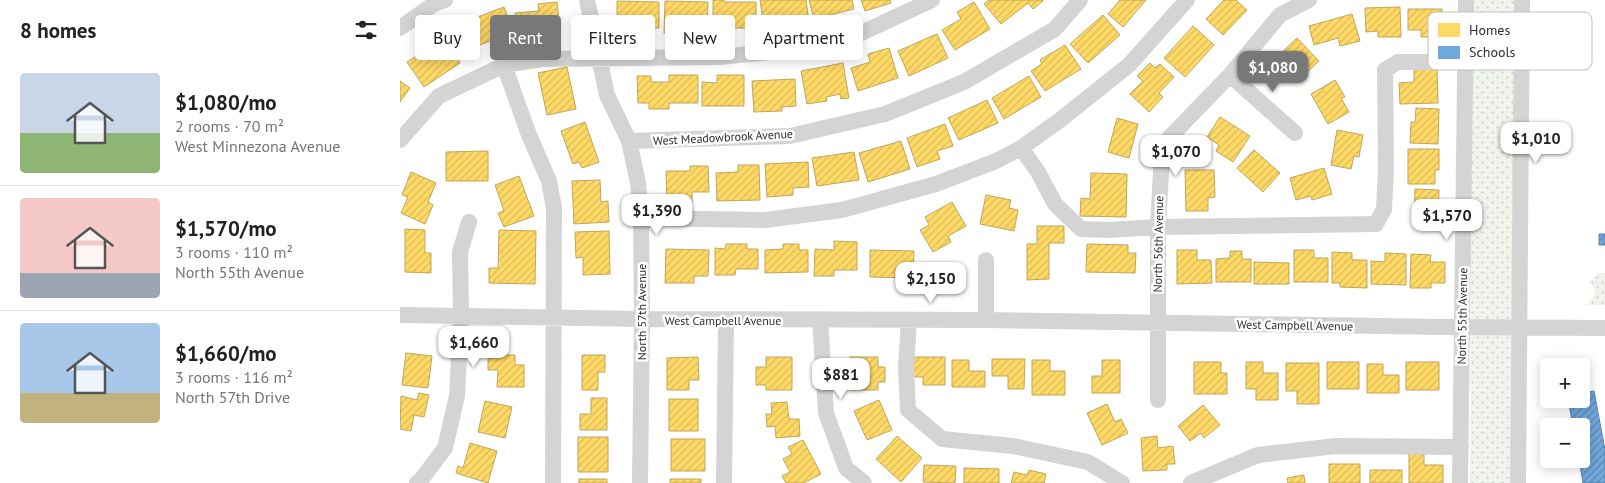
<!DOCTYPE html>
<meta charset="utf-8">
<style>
body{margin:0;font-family:"PT Sans",sans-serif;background:#f2f2f2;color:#222;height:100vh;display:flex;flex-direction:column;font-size:19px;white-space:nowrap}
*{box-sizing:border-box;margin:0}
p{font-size:16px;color:#767676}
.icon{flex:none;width:28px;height:28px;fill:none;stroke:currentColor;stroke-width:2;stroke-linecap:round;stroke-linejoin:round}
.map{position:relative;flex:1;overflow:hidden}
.side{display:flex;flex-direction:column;background:#fff;width:400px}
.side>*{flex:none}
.hud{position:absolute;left:15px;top:15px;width:475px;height:45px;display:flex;gap:10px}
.controls{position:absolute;left:1140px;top:358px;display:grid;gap:10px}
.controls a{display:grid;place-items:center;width:50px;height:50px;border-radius:5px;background:#fff;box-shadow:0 2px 12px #0003;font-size:25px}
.price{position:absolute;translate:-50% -42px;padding:0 11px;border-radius:10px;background:#fff;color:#222;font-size:16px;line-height:32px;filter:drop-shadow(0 1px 2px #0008)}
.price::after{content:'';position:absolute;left:50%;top:30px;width:15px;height:11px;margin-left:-8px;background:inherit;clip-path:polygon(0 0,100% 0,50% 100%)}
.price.selected{background:#787878;color:#fff}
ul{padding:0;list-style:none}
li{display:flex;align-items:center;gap:15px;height:125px;padding:0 20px}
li+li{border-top:1px solid #e0e0e0}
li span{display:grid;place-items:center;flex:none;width:140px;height:100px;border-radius:5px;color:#555}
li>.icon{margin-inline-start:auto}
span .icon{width:60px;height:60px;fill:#fffc;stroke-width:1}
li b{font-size:21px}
h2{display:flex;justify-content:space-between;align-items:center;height:60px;padding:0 20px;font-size:21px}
.tag{padding:0 18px;border-radius:5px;background:#fff;box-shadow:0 2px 12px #0003;font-size:18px;line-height:45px}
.tag.selected{background:#787878;color:#fff}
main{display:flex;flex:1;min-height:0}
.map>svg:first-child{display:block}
.green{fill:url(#green-dots)}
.homes{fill:url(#homes-hatch);stroke:#c1a656}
.schools{fill:url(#schools-hatch);stroke:#5c84a8}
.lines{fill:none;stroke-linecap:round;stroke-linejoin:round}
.minor{stroke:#d4d4d4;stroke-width:16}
.labels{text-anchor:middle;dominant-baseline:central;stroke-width:5;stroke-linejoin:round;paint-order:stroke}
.street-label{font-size:12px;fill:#2f2f2f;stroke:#fff}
.key{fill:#fff;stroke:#c1c1c1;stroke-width:1}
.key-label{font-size:14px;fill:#2f2f2f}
</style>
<main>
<section class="side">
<h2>8 homes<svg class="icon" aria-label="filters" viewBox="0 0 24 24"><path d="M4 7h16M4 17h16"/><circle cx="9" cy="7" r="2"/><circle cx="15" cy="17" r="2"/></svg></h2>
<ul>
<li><span style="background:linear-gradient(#c9d6e8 60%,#8fb573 0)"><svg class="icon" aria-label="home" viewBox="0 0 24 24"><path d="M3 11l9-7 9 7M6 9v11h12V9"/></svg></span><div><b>$1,080/mo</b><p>2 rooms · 70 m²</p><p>West Minnezona Avenue</p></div></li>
<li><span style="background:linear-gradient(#f6c9c9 75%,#9aa5b1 0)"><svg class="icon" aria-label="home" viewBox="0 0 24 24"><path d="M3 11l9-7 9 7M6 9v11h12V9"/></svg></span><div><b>$1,570/mo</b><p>3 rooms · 110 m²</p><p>North 55th Avenue</p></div></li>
<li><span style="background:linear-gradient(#a9c7e8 70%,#c2b280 0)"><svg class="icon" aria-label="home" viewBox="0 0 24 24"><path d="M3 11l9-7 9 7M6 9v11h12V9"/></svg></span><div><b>$1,660/mo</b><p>3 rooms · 116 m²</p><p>North 57th Drive</p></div></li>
</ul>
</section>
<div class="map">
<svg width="1205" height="483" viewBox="0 0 1205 483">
<defs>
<pattern id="green-dots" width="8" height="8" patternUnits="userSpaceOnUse" patternTransform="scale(1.25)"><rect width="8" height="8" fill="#f0f4ed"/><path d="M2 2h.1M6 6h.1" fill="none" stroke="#ced2cc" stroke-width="1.8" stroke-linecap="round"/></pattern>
<pattern id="homes-hatch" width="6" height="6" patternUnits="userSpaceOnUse" patternTransform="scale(1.25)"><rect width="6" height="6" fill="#ffd966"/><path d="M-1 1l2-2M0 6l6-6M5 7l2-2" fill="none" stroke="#dbbb59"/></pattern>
<pattern id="schools-hatch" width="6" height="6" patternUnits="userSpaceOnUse" patternTransform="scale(1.25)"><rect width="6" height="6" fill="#6fa8dc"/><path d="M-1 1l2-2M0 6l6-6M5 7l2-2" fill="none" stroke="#5c89b3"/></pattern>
</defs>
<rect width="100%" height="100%" fill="#fff"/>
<path class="green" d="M1072,0h42l-3,483h-41z
M1198,273h7v32h-19c8,-6 13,-15 3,-23z"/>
<path class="homes" d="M313,0h11v2h32v26h-43z
M360,0h46l3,21 -20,3 1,7 -25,3z
M409,0h43l2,9 -40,10z
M461,0h29l1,3 -26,8z
M589,0h53l1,1 -10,8 -5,-6 -27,21 -17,-20z
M720,0h26l-23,27 -15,-13z
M824,0h12l11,10 -24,25 -17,-16z
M217,1l42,1v26l-42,-1z
M265,1l43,1 -1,26h-15v6l-28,-1z
M157,2l3,27 -27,2 1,13 -15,1 -4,-32 24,-2 -1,-7z
M574,2l16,27 -35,21 -13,-20 19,-11 -4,-7z
M104,7l10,25 -50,19 -10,-25z
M1000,7l1,30h-23v-6l-12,1 -1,-24z
M1008,9h34v11h8v12h-15v5h-14v-7h-13z
M952,14l8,27 -20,5 -2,-8 -24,7 -5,-19z
M703,15l17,20 -32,28 -18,-19z
M793,26l21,19 -29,32 -21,-19z
M537,34l11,24 -39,18 -11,-25z
M43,38l17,25 -36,24 -17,-25z
M897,38l22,23 -16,15 -4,-5 -11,10 -14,-15 9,-8 -4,-3z
M665,45l16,24 -36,22 -14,-20 11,-7 -2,-4z
M489,48l9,30 -40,13 -7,-23 19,-6 -2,-8z
M443,63l6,35 -8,1 -1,-5 -14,3 1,4 -20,3 -6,-33z
M750,63l5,5 5,-4 14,13 -15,16 4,4 -14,15 -19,-18 13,-13 -6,-5z
M167,67l9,42 -29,6 -9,-42z
M1037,68l1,35 -38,1 -1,-21 15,-1v-13z
M269,75h29v28h-29v6h-20v-6h-11l-1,-27h14v6h18z
M317,75h27v31h-42v-24l15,1z
M629,76l12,21 -37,22 -12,-21z
M395,79l1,27 -14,1v4l-28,1 -2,-31z
M935,80l10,17 -4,1 8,14 -21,12 -17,-30z
M0,81l10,7 -10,14z
M587,100l11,23 -39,17 -11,-22z
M1016,108l23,1 -1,35 -28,-1 1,-21h4z
M820,117l30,19 -17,26 -17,-11 3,-6 -12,-8z
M717,118l21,6 -9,34 -21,-6z
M185,122l14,40 -17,6 -3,-6 -6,2 -12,-33z
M545,124l8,22 -16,5 3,8 -23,8 -10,-29z
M937,130l26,5 -4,22 -5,-1 -3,13 -20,-4z
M501,141l9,28 -42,13 -9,-29z
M1008,149h31v21h-4v14h-27z
M854,150l26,23 -17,19 -26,-24z
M88,151v30h-42v-29z
M454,152l5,28 -42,6 -5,-28z
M408,162l1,25 -16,1v7l-26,2 -2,-33z
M338,165h21l1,35 -43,1 -1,-28 22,-1z
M290,166h18l1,26h-17v10h-25l-1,-31h24z
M924,168l8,26 -20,6 -1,-4 -15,4 -6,-22z
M785,170h29l1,27 -7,1v13h-22z
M11,172l25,11 -8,19 5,3 -8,19 -24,-11 7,-16 -6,-2z
M691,173l36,1 -1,43 -46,-1 1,-18 9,1z
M119,176l15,40 -30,11 -6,-14 6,-2 -9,-26z
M200,180l1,22 7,-1 1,21 -35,2 -2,-43z
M1015,189l24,1 -1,35 -24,-1z
M586,195l25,5 -2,8 9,2 -4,21 -34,-7z
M552,202l14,24 -18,10 3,6 -18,10 -13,-22 9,-5 -4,-8z
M637,226h27v17h-15v36l-22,1v-36h10z
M5,229l20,1v23h6v20l-26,-1z
M99,230l37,1 -1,53 -46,-1v-15h9z
M209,231l1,43 -27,1v-18l-7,1 -1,-26z
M434,241l23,1v28h-23v6h-20l1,-27 19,1z
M326,244h21v5h11v20h-22l-1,6h-20v-27l10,1z
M383,244h16v6h9v22l-43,1v-23l18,-1z
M687,244l41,1v8h8l-1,20 -49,-1z
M266,249l43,1 -1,26h-14v7h-29z
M470,250l44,1 -1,27 -43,-1z
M777,250h20v10h14l1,23 -35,1z
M894,250h20v8h14v24h-34z
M830,251h12v8h9v23h-35v-23l14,-1z
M932,252l20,1v7h15v28l-27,-1v-4h-8z
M985,253l21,1v31l-35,-1v-23l14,1z
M1011,254l20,1 -1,7h15v21h-14v5h-21z
M854,262l35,1v21h-35z
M6,353l26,3 -4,32 -26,-3z
M88,355h27v10h9v22h-27l1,-17h-10z
M182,355h23v17h-7v18h-16z
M298,357l1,23h-10v10h-22v-32z
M366,357h26v33h-26v-5h-10v-18h10z
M450,357h28v10h7v15h-7v8h-28z
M513,357h32v28h-22v-8h-10z
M592,359h33l-1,30h-16v-13h-16z
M552,360h17v11h16v16h-33z
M632,360h18v11h15v24h-33z
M702,360h18v33h-28v-17h10z
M794,362h27v11h6v21h-33z
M846,362h17v11h15v27h-22v-11h-10z
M927,362h32v27h-32z
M1006,362h33v28h-33z
M886,363h33v41h-22v-13h-11z
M967,364h16v11h16v18h-32z
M19,393l10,2 -5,22 -10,-2 -3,16 -11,-2 1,-33 16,4z
M191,398h16v32h-27v-16h11z
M269,399h29v32h-29z
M479,400l13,30 -25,10 -13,-29z
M85,401l27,6 -7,31 -27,-6z
M387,402l2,17h10l1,17 -24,2 -1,-12 -8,1 -1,-13h6l-1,-11z
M707,404l8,18 6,-3 7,14 -26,12 -15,-32z
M803,405l17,20 -16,13 -3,-5 -11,8 -12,-15z
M497,436l25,22 -21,24 -25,-23z
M757,436l1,12 15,-2 2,18h-8v6l-24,1 -2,-33z
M178,437h30v35h-30z
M271,439h34v32h-34z
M403,440l18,34 -17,9h-18l-4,-7 8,-4 -7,-13 9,-5 -4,-7z
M70,443l27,8 -9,32 -32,-10 2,-7 5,2z
M1009,450h15v15h19v18h-34z
M929,464h31v19h-31z
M524,465l32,1 -1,17 -32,-1z
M564,468l35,1v14h-35z
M629,470l17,4 -2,9h-33l3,-11 13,3z
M970,470h32v13h-32z
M904,475l1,8h-17l-1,-5z
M179,479h28v4h-28z
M270,479h31v4h-31z"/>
<path class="schools" d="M1199,234h6v11h-6z
M1194,391l11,59v33h-22l-4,-24h2v-33h-8l-5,-27h13v-6z"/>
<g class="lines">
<path class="minor" d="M187,0l20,95 22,46 9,42 3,35 1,101 -2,164
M0,28l34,-24 11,-4
M104,65l25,70 20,46 5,27 -1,275
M830,75l65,58
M0,140l39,-44 65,-31 38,-6 177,-2 82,-8 54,-13 77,-36
M229,141l161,-5 95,-22 79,-32 91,-53 25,-29
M621,148l17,24 17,32 26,25 27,1 50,-3 218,-3 8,-15 2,-38 -1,-101 13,-8h67
M241,218l124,2 77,-10 94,-26 60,-23 25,-13 39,-28 69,-55 58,-65
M586,260v60
M0,315l242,4 344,1 457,7 162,1
M420,320l6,93 20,55 18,15
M509,320l-3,48 2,42 34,29 71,7 75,16 34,21
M758,400v-173l4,-74 8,-16 60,-62 50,-60 29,-15
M17,483l3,-2 25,-33 12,-52 4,-80 -1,-64 9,-30
M324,483l2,-163
M791,483l67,-28 78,-9 125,1
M1060,483l6,-483
M1118,483l4,-483"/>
</g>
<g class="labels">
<g class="street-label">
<text transform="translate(323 137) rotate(-3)">West Meadowbrook Avenue</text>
<text transform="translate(758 244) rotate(-89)">North 56th Avenue</text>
<text transform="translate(241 312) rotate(-90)">North 57th Avenue</text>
<text transform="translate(1062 316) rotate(-89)">North 55th Avenue</text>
<text x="323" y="320">West Campbell Avenue</text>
<text transform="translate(895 325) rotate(1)">West Campbell Avenue</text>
</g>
</g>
<rect x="1028" y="12" width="164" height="58" rx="8" class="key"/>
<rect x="1038" y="23" width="22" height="14" fill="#ffd966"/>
<rect x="1038" y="46" width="22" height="13" fill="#6fa8dc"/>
<g class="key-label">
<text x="1069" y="35">Homes</text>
<text x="1069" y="57">Schools</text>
</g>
</svg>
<div class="controls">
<a>+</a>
<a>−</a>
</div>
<b class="price selected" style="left:873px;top:93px">$1,080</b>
<b class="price" style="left:1136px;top:164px">$1,010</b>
<b class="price" style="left:776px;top:177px">$1,070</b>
<b class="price" style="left:257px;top:236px">$1,390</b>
<b class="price" style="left:1047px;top:241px">$1,570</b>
<b class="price" style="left:531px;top:304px">$2,150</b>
<b class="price" style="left:74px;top:368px">$1,660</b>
<b class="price" style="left:441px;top:400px">$881</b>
<div class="hud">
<a class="tag">Buy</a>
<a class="tag selected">Rent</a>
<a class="tag">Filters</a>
<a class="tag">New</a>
<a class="tag">Apartment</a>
</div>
</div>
</main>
